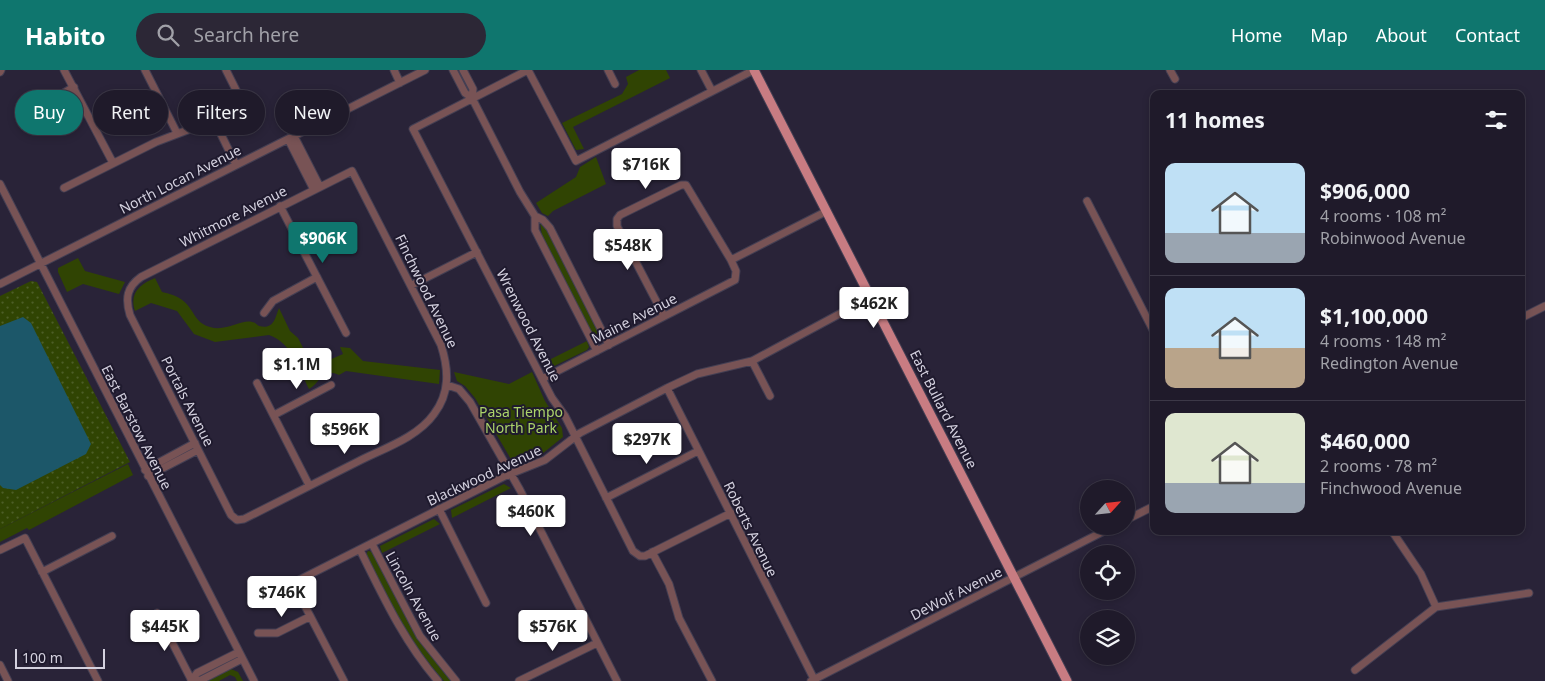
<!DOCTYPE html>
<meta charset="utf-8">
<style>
body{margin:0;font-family:"Noto Sans",sans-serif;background:#2c2736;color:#f1f3f6;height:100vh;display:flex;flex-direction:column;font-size:19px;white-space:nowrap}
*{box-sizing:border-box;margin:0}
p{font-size:16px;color:#a1a1a8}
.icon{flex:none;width:28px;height:28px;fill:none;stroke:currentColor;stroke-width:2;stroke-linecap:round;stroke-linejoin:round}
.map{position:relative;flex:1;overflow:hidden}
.details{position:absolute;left:1150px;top:20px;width:375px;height:445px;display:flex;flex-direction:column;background:#1f1a2a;border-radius:10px;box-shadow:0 2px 8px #0003,0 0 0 1px #3c3847}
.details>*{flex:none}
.top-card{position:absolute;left:15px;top:20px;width:475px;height:45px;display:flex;gap:10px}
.needle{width:32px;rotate:63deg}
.buttons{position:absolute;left:1080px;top:410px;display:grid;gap:10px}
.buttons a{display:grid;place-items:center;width:55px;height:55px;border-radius:50%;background:#1f1a2a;box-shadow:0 2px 8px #0003,0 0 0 1px #3c3847;font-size:25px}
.scale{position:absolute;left:15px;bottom:12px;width:90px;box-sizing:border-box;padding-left:5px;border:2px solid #d4d1df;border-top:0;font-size:14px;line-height:18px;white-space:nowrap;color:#d4d1df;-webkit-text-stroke:4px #1f1a2e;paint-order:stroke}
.price{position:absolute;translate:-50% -42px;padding:0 11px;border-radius:5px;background:#fff;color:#222;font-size:16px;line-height:32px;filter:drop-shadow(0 1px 2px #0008)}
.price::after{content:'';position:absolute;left:50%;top:30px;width:15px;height:11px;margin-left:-8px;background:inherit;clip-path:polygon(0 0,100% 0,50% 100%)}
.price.active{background:#0f766e;color:#fff}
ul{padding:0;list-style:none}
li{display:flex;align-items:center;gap:15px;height:125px;padding:0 15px}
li+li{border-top:1px solid #3c3847}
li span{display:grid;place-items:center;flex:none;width:140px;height:100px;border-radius:10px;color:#555}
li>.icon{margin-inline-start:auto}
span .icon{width:60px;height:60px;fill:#fffc;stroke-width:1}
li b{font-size:21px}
h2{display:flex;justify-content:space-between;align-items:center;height:60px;padding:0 15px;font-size:21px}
.tag{padding:0 18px;border-radius:22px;background:#1f1a2a;box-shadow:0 2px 8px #0003,0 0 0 1px #3c3847;font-size:18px;line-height:45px}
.tag.active{background:#0f766e;color:#fff}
header{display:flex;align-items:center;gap:30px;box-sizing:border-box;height:70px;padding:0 25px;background:#0f766e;color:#fff}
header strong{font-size:24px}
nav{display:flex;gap:28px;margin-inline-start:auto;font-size:18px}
.search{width:350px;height:45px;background:#2c2736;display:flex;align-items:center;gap:12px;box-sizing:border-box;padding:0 18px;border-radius:28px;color:#a1a1a8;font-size:19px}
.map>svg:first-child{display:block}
.grass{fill:url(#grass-dots)}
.park{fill:#304403}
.water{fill:#1c5769}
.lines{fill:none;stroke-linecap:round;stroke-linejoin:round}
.minor-casing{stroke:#443f53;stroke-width:9}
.major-casing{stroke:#443f53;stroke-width:11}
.minor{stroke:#785355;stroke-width:7}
.major{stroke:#c87c82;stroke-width:9}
.labels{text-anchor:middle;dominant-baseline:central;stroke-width:4;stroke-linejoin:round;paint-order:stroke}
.street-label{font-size:14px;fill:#d4d1df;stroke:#1f1a2e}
.park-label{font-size:14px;fill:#acd46a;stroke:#1f1a2e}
</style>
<header>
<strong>Habito</strong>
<div class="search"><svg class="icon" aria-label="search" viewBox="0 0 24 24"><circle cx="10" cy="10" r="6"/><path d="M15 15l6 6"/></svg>Search here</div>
<nav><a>Home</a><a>Map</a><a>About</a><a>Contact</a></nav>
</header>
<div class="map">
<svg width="1545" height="611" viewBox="0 0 1545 611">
<defs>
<pattern id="grass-dots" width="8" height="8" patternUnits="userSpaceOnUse" patternTransform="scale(1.25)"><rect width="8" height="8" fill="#304403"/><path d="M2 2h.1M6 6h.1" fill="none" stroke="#4d5e27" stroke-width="1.8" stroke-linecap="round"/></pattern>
</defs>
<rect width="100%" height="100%" fill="#292338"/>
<path class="grass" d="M31,211l6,1 93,180 -130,67v-233z"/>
<path class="park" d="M639,0h27l4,8 -97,49 11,22 -8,1 -14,-27 60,-29 6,-10 -2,-7z
M596,87l10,27 -53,27 -5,5 -6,-3 -6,-10 40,-26 4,-10z
M540,151l9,11 53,106 -4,3 -4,-3 -52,-102z
M78,188l7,13 40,11 -6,12 -36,-10 -16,8 -9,-20v-4z
M155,208l7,14c36,7 26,29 48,35 16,5 32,-8 42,-5 3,0 5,3 7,4 15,4 16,-8 20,-18l11,23 8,7 15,29 30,-13 -3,-7 10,1 13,13 77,9 -1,14 -93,-13 -7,4c-17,-8 -18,7 -30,14 -10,-20 -17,-46 -40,-54l-54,7 -21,-8 -17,-23 -26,-8 -16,8c-6,-18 5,-27 20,-33z
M587,271l2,6 -2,3 -39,19 -7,-5z
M454,302l55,12 23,-12 13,29 17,27 1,9 -21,17 -25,9 -5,-2 -37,-63 -10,-12 -8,-5z
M128,394l5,11 -104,55 -2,-2 -27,14v-13z
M504,414l7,4 -59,30 -1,-8z
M434,449l6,5 -58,29 -2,-7z
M368,481l5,1c23,46 44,90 78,129h-7c-36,-41 -54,-78 -78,-126z
M231,599l7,3 5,9h-6l-2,-4 -5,-2 -11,6h-11z"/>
<path class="water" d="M23,247l8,6 60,121 -5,10 -70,36 -13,-2 -3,-3v-159z"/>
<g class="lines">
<g class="minor-casing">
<path id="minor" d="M64,0l49,93
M145,0l32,63
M394,0l6,13
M453,0l12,23 7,5 48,94 15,24 8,4 7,8 59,117
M463,0l10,19 -1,9
M528,0l-115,59 139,269 13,18 68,135 7,5h5l86,-43
M528,0l48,91 178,-91
M608,0l7,14
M701,0l11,21
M1170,0l5,9
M0,2l1,-2
M26,45l48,-28
M214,50l22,45
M294,66l26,51
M288,69l26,51
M352,101l89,174c8,25 9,48 -7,69 -17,24 -52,35 -77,48 -38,19 -75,38 -113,57l-7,1 -6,-5 -101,-200c-5,-17 -3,-28 11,-38z
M0,114l254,497
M64,118l92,-46 58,-22 29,-16 -17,-34
M1087,131l67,131
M280,136l66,127
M535,146v14l62,121
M731,190l96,-49
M0,214l425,-214
M412,215l65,-33
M264,243l9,-12 44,-24
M1521,248l24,-12
M752,291l18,35
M542,309l193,-99 1,-9 -5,-11 -45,-75h-5l-61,30 -3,4v7l47,90
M257,313l52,102
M447,315l12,4 11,13 50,88 97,191
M667,318l147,291
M274,345l57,-30
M145,400l50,-27
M148,406l50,-26
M606,428l92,-47
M439,439l47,94
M1126,450l28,-14
M1392,461l29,43 15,33
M372,474l48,92 36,45
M0,480l25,-12 73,143
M360,480c23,46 44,92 78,131
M652,482l17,32 10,34 33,63
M42,502l70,-36
M157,543l35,68
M258,563h19l32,-16
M0,595l8,16
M1355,600l81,-63 93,-14
M191,611l6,-8 42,-21
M192,611l9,-1 41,-21
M344,611l-51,-98 212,-107 40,-16 35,-27 87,-45 30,-14 55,-13 119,-64
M519,611l78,-38
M811,611l303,-155"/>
</g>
<g class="major-casing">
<path id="major" d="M754,0l313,611"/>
</g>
<use href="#minor" class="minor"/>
<use href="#major" class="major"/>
</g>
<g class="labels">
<g class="street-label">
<text transform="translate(180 109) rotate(-27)">North Locan Avenue</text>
<text transform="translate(233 146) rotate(-27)">Whitmore Avenue</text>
<text transform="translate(427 221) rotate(64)">Finchwood Avenue</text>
<text transform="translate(634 248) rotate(-27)">Maine Avenue</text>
<text transform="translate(529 255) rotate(63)">Wrenwood Avenue</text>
<text transform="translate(188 331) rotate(63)">Portals Avenue</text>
<text transform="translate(944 339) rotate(63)">East Bullard Avenue</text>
<text transform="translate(137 357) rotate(63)">East Barstow Avenue</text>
<text transform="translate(484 405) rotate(-25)">Blackwood Avenue</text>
<text transform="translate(751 459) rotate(64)">Roberts Avenue</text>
<text transform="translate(956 523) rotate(-27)">DeWolf Avenue</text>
<text transform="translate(414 526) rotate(61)">Lincoln Avenue</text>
</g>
<g class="park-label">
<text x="521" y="341">Pasa Tiempo<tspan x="521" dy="16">North Park</tspan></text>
</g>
</g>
</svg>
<div class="buttons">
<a><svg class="needle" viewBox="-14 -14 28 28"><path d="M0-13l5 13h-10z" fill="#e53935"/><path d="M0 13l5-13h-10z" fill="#a1a1a8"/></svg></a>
<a><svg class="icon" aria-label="locate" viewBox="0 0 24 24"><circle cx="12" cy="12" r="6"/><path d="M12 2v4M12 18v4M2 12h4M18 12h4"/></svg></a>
<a><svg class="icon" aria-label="layers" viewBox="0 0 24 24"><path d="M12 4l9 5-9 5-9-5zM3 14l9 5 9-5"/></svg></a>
</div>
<div class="scale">100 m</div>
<b class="price" style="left:646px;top:120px">$716K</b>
<b class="price active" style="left:323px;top:194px">$906K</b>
<b class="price" style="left:628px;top:201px">$548K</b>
<b class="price" style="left:874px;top:259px">$462K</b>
<b class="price" style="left:297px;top:320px">$1.1M</b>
<b class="price" style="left:345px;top:385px">$596K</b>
<b class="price" style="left:647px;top:395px">$297K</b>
<b class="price" style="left:531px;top:467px">$460K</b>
<b class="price" style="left:282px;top:548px">$746K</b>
<b class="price" style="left:165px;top:582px">$445K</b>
<b class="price" style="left:553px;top:582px">$576K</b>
<div class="top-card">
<a class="tag active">Buy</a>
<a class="tag">Rent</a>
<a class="tag">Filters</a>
<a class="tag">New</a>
</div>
<section class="details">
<h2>11 homes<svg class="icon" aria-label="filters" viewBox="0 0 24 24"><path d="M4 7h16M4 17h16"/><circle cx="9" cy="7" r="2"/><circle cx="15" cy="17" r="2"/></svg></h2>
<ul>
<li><span style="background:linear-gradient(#bfe0f5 70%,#9aa5b1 0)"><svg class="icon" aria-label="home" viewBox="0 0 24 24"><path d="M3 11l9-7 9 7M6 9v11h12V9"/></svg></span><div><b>$906,000</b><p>4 rooms · 108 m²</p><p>Robinwood Avenue</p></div></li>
<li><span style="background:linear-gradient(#bfe0f5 60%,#b9a48a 0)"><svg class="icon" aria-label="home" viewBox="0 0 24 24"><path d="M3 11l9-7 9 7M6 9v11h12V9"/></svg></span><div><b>$1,100,000</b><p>4 rooms · 148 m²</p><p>Redington Avenue</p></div></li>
<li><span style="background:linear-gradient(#dfe7d0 70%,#9aa5b1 0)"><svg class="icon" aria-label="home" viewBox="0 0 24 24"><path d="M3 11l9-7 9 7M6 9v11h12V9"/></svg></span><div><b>$460,000</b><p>2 rooms · 78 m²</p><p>Finchwood Avenue</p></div></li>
</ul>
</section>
</div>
